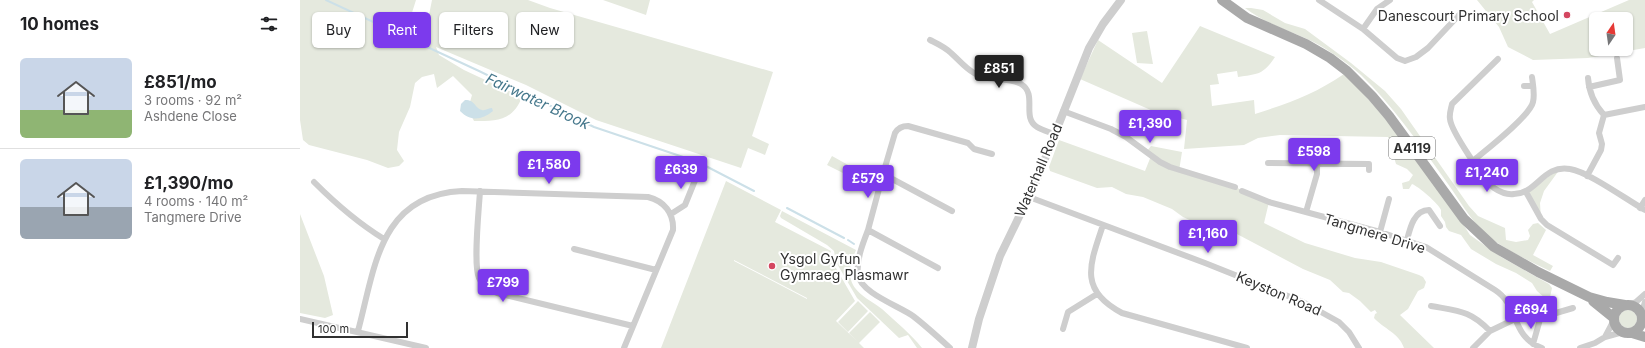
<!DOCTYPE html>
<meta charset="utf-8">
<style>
body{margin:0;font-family:Inter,sans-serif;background:#f2f2f2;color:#202124;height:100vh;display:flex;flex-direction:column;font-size:15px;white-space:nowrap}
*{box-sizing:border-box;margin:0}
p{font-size:13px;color:#757577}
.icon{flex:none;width:22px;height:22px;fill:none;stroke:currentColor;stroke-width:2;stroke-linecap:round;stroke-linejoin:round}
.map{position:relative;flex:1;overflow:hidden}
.panel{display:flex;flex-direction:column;background:#fff;width:300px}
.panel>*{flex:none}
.banner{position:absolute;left:12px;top:12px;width:380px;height:36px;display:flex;gap:8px}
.needle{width:26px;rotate:13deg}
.fabs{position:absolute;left:1289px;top:12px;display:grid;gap:8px}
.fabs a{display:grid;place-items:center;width:44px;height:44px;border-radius:6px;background:#fff;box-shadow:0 1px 3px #0004;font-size:20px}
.scale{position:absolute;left:12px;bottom:10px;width:96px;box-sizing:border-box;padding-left:4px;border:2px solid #313131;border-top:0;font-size:11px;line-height:14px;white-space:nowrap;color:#313131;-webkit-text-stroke:3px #fff;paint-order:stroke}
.price{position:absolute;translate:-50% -34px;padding:0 9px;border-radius:4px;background:#7c3aed;color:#fff;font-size:13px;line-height:26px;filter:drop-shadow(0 1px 2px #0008)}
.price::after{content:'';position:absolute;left:50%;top:24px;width:12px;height:9px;margin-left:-6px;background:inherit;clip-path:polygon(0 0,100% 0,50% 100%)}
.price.active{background:#222;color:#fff}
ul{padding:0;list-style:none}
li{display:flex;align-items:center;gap:12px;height:100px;padding:0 20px}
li+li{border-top:1px solid #e0e0e0}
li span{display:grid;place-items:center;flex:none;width:112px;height:80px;border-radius:6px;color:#555}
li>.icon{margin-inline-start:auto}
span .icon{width:48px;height:48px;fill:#fffc;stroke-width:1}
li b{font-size:17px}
h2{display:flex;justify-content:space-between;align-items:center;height:48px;padding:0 20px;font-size:17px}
.tag{padding:0 14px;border-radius:6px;background:#fff;box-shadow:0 1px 3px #0004;font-size:14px;line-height:36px}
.tag.active{background:#7c3aed;color:#fff}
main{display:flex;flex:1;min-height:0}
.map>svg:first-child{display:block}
.green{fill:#e5e9de;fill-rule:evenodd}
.water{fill:#cce0e8}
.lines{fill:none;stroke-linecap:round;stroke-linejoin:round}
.stream{stroke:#cce0e8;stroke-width:2}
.minor{stroke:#cecece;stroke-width:6}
.tertiary{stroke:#cecece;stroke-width:8}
.primary{stroke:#a9a9a9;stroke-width:10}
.poi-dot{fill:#d44660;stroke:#fff;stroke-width:1.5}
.labels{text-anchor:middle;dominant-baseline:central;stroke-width:4;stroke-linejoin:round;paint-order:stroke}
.shield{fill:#fff;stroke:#6f6f6f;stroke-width:1}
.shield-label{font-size:13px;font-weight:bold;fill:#313131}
.poi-label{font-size:14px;fill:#313131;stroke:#fff;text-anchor:end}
.street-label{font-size:14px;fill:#313131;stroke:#fff}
.water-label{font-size:15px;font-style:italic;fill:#46788c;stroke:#fff}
</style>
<main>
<section class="panel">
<h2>10 homes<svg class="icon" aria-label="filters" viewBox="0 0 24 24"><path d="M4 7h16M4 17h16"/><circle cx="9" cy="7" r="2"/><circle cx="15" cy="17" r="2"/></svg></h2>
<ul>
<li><span style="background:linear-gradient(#c9d6e8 65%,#8fb573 0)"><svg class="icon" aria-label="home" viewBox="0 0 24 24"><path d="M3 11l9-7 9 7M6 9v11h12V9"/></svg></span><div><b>£851/mo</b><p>3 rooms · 92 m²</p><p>Ashdene Close</p></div></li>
<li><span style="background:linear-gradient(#c9d6e8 60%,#9aa5b1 0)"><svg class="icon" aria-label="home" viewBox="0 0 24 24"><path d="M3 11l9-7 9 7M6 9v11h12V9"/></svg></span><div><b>£1,390/mo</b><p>4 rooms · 140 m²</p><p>Tangmere Drive</p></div></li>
</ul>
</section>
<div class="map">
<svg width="1345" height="348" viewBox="0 0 1345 348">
<rect width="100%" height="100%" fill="#fff"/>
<path class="green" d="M0,0h116l-6,19 10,13 5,3 7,-35h96l22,8 223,64 -21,64 17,8 -4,11 -17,-7 -7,20 -145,-48 -70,-35 -90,-38 3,8 25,15 58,27c-9,24 -26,24 -48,24l-6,-12 4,-14 -19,-19 -16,12 -3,-14 -12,3 -7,6 -5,24 -11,25 -2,18 7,11 -5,5 -11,2 -21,-8 -58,-15 -6,-5 -3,-20z
M303,0h47l-4,15z
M1177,0h57l-2,2 18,32 79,-34h16v48l-57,10 -55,2 -25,-13 -9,-20zM1296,19h30v30h-30z
M945,8h6l12,2 22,13 20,6 46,34 34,28 16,18 68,97 9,10 27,12 1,12 10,2 12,-2 2,-4 -2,-6 5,-6 5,-1 8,7 -13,25 20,11 -3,5c-21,-10 -42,-20 -61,-34 -19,-16 -31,-40 -46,-60 -25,-35 -51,-72 -82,-102 -16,-14 -36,-28 -56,-37 -20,-9 -42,-16 -60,-30z
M900,26l75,31c-12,18 -17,17 -37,20l-1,-6 -20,3 2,10 -9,1 2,21 42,-6 1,14c34,-11 60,-20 89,-40l17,17 36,41 59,81 14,22 31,22 48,27 3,4 -2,9 -4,2 -9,-8 -5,-8 -16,-10 -20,-9 -25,-15 -10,-14 -12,-4 -3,-4 -1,-5 -4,-6c0,-1 0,-5 0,-6 -2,-6 -23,-24 -29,-26l-3,5h-6l-1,-6 7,-2 4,-6 -6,-6 -11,-5 -8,-27 -108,-2 -22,3 -14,7 -60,4 3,-29 -34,-9 -73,-32 18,-39 64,43z
M847,31l6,33 -16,-1 -5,-30z
M759,140l86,31 6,-15 -5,-4 5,-6 31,6 -3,19 56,16 34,15 -5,21 41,20 50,15 26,4 38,13 4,2 3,5 -2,6 -6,3 -10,18 -8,6 34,33h-30c-5,-15 -20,-19 -30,-30l1,-4 2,-1 -2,-3 -4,2 -11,-11 -11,-8 -6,-1 -13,-12 -27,-11 -68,-36 -26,-4 -26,-12 -11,-8 -29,-12 -17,-3 -14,-7 -15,1 -47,-17 -1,-4z
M532,156l27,15 -3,6 -9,-5 -2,2 -18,-9z
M1260,169l-16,22 -4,12 1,16 -15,-27z
M426,181l55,29 -6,12 56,29 -2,5 26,45 -19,20 22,21 -9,-9 21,-21 10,10 -21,21 5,5h-203zM434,260l73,38v1l-73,-38z
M482,211l74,39c-4,9 -8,20 -5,30 4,14 21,21 31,29 13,12 29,25 40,39h-5l-9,-13 -9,3 -42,-40 -21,-36 -2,-11 -7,-6 -46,-27 -1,-2z
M0,214l24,62 9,39 -8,3 -25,-5z
M558,301l10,10 -20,21 -10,-10z
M1319 319a9 9 0 1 1 18 0a9 9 0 1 1-18 0Z"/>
<path class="water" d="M165,100c11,0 9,8 17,10 3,1 7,-2 10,-2l1,3c-11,9 -22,11 -33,0l1,-7z"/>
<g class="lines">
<path class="stream" d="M26,0l153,71 115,56 104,35 56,29
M487,208l57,30
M548,240l6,4"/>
<path class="minor" d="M1019,0l44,29 34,29 8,3 11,-4 12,-9 31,-33
M1063,29l14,-20 13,-9
M630,40c8,4 15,7 21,13 8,7 14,15 23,20 14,9 33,3 47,11 17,10 0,33 16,43 5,3 12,5 17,7
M1198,59l-46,45c-1,5 -3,10 -2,15 1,12 34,61 44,69 6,4 13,7 20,6 23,0 29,-30 56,-25 19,3 57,31 75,41
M1288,78c1,15 6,26 16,37
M1224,86h9
M1289,87l31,-7 -3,-22
M763,111l48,18 15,8 34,25 10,5 65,20
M1304,115l41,-8
M1174,160c12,-10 56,-44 59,-58 2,-8 0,-17 -1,-25
M968,163l101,1v6
M583,174l12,-41c3,-5 7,-7 13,-7l60,17 6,6 18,5
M1287,176l14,-26 1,-6 -3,-11 5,-18
M14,182c22,22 44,41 70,57
M180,191c-1,18 -7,73 -1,87 3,8 10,12 18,15l136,33
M942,191l27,11 111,30 46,15 69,43c25,16 15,46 47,58
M1226,192l15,27 6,6 66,40 5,-7
M729,197l176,66 98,39 36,20 10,10 10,16
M1340,208l5,-8
M1006,212l11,-38v-11
M371,214l14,-9 13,-32
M803,225c-13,39 -25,65 19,88l125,35
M568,230c-5,13 -12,30 -10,45 3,18 41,31 55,41 13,10 25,21 37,32
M1080,232l9,-33
M1107,240c3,-12 7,-30 22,-30l11,16
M274,249l82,21
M638,268l-70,-38 15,-56 69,37
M1330,305l6,-3 9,-8
M1131,306c27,5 39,4 59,25
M1341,315l4,-13
M0,319l126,29
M763,329l5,-17 29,-18
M58,331c17,-63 21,-136 104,-140l186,6c16,4 26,16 25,33l-49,118
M1305,337l9,-17
M1233,344l10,-35 13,4 17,-5
M1173,348l17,-17 25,-12
M1280,348l15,-5 10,-6 18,-5"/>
<path class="tertiary" d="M672,348l7,-29 21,-63 35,-72 54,-136 14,-24 18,-24"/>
<path class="primary" d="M922,0l25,18 59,26 24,14 17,13 25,25 17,20 75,103 30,28 44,25 51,25 18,5 18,3
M1293,301l21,17
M1314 319a14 14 0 1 1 28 0a14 14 0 1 1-28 0Z
M1332,333l13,4"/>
</g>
<g class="poi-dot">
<circle cx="1267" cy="15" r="4"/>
<circle cx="472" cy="266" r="4"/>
</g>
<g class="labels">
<rect class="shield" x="1089" y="137" width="46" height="22" rx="3"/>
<g class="shield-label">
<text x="1112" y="148">A4119</text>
</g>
<g class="poi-label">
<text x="1259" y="15">Danescourt Primary School</text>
<text x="480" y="258" text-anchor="start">Ysgol Gyfun<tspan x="480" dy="16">Gymraeg Plasmawr</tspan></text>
</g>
<g class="street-label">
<text transform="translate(738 170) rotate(-67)">Waterhall Road</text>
<text transform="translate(1075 233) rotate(17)">Tangmere Drive</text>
<text transform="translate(979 293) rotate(23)">Keyston Road</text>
</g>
<g class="water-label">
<text transform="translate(238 101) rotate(25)">Fairwater Brook</text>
</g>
</g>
</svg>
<div class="fabs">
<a><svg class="needle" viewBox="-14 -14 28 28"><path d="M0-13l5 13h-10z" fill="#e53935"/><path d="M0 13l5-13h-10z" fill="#757577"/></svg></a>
</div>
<div class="scale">100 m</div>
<b class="price active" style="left:699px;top:89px">£851</b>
<b class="price" style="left:850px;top:144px">£1,390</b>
<b class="price" style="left:1014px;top:172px">£598</b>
<b class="price" style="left:249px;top:185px">£1,580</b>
<b class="price" style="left:381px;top:190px">£639</b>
<b class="price" style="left:1187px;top:193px">£1,240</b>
<b class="price" style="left:568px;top:199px">£579</b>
<b class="price" style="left:908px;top:254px">£1,160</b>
<b class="price" style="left:203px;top:303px">£799</b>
<b class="price" style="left:1231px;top:330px">£694</b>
<div class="banner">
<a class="tag">Buy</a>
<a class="tag active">Rent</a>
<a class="tag">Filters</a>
<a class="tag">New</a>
</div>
</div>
</main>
